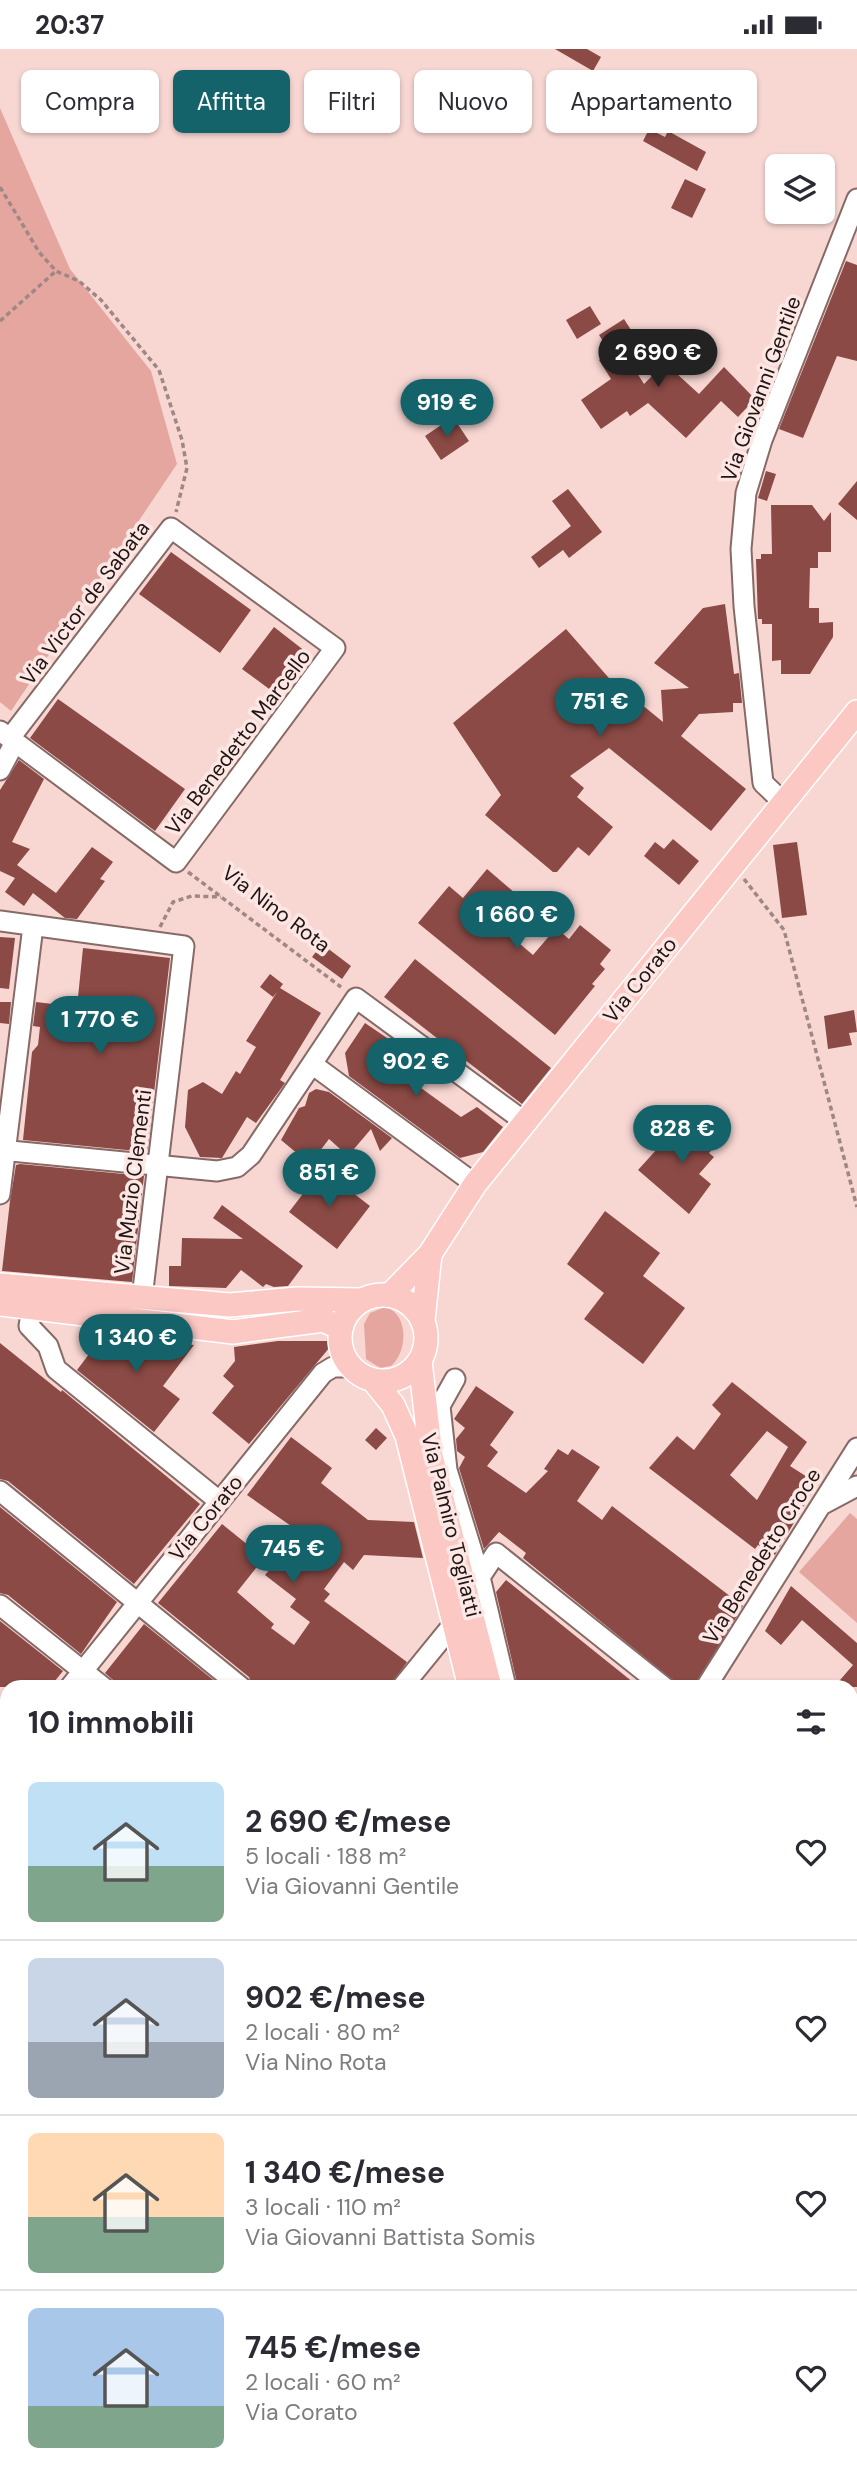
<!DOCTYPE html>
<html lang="it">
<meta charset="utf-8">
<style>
body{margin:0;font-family:"DM Sans",sans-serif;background:#f2f2f3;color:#2b2b33;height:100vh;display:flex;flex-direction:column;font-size:26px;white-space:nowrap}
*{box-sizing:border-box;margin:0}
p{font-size:23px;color:#7c7c81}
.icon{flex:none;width:38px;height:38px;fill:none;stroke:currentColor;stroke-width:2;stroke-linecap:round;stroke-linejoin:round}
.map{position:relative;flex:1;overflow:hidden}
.side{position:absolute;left:0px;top:1631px;width:858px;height:798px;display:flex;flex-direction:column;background:#fff;border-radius:21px 21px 0 0;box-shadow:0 2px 5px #0004}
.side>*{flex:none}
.top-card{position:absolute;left:21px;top:21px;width:816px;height:63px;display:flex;gap:14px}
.fabs{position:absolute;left:765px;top:105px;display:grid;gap:14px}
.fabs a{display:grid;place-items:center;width:70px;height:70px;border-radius:10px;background:#fff;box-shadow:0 2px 5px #0004;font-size:35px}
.price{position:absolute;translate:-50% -60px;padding:0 16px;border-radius:24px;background:#14636b;color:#fff;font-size:23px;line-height:46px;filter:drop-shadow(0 2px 4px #0008)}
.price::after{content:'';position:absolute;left:50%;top:42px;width:21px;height:16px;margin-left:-10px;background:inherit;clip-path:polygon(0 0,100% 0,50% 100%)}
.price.selected{background:#222;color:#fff}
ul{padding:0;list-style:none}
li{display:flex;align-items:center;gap:21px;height:175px;padding:0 28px}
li+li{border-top:2px solid #e1e1e2}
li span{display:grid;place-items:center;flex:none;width:196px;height:140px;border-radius:10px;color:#555}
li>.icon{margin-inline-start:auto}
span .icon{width:84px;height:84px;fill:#fffc;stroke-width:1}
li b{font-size:30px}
h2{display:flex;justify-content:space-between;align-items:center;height:84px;padding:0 28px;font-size:30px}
.pill{padding:0 24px;border-radius:10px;background:#fff;box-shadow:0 2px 5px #0004;font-size:24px;line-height:63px}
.pill.selected{background:#14636b;color:#fff}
.status{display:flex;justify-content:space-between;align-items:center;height:49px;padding:0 35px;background:#fff;direction:ltr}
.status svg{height:19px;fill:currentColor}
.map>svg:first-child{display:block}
.grass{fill:#e6a6a0}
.building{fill:#8b4a45;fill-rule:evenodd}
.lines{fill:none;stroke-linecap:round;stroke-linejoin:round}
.minor-casing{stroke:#876a66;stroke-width:23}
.major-casing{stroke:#fff;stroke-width:26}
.path{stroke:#9f8784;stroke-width:3.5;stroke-dasharray:5 3.5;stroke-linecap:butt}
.minor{stroke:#fff;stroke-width:19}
.major{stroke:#fbc8c3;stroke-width:23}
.labels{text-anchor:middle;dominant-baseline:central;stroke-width:7;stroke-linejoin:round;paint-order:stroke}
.street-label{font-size:21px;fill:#211514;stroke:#fce7e5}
</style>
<div class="status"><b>20:37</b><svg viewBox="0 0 49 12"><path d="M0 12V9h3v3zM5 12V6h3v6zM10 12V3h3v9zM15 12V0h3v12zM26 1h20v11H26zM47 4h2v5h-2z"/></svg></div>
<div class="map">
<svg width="857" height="2429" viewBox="0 0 857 2429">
<rect width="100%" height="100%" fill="#f8d7d3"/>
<path class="grass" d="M0,59l70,161 81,102 26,93 -166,247 -11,-9z
M385,1258c24,6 23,45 6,59l-11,2 -14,-9 -2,-35 6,-11z
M850,1464l7,6v104l-58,-51z"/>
<path class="building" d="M555,0h32l14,8 -8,14z
M649,80l16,8 3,-6 38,21 -9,19 -54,-30z
M685,130l21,10 -14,29 -21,-10z
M846,212l11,4v96l-20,-5 -34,82 -24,-9z
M590,257l11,18 -24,15 -11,-19z
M624,270l14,22 -15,10 21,33 21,-21 34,31 25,-27 31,32 -17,18 -17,-16 -35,37 -38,-35 -18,13 -3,-5 -26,18 -20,-29 30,-21 -12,-19 11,-8 -11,-17z
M453,368l16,24 -28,19 -16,-24z
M766,422l10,3 -9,27 -9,-3z
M857,432v39l-19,-16z
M568,440l34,43 -33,26 -6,-8 -24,18 -8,-11 40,-31 -19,-25z
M771,456h41l12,16 7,-9v40h-13v16h-8l-1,40h10v15l14,-1v15l-23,37h-29v-14l-9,1v-37h-10v-5h-4l-2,-60h5v-5h11z
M171,503l80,58 -31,43 -81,-59z
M725,555l9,70 5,-1 3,30h-9v9l-34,2 -18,22 65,53 -35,42 -102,-83 -39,28 14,12 -7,9 36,30 -24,29 -11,-9 -21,25h-4l-68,-57 16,-20 -48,-72 113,-94 70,80 5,-5 22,18 -2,-32 28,-2 -35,-25 49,-55z
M274,578l36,28 -30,42 -38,-28z
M58,650l127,90 -30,42 -125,-93z
M19,711l25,19 -32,63 18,7 -13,16 39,28 36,-46 21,15 -13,17 5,2 -28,38 -12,-1 -32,-25 -9,13 -19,-14 10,-14 -15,-7v-81z
M673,790l26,22 -20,24 -35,-29 11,-14 9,7z
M797,793l10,73 -25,3 -9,-73z
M487,820l43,37 -23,27 26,22 23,-27 13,11 11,-14 31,25 -11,14 5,5 -13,15 3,2 -40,49 -137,-112 31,-37 14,12z
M0,888l15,1 -6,51 -9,-1z
M322,895l29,22 -9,13 -30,-22z
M83,899l87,10 -23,194 -124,-12 9,-88 6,-7 2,-18 -7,-1 3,-24 41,5z
M415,910l136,109 -29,36 -138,-107z
M270,925l13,10 -3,4 41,25 -41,67 5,3 -29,40 -9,-6 -25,41 -22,-1 -15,-30 3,-37 15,-8 19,12 14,-23 4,3 16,-27 -10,-6 31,-49 -4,5 -13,-10z
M0,953h11l-2,22 -9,-1z
M854,961l3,22 -8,1 3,12 -24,4 -4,-33z
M365,974l25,17 -2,24 73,53 16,-10 26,20 -20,25 -23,6 -111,-82 -4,-23z
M316,1040l13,3 63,46 -12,13 -9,-22 -23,27 -19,-17 -19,25 -29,-24 18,-32 6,-2 4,-13z
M687,1067l31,27 -9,10 5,4 -15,17 12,10 -22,30 -51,-44z
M20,1115l124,12 -12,106 -130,-11 8,-70 6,-36z
M322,1120l48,37 -33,43 -48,-37z
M222,1156l81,61 -15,20 -14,1 -8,-3 -3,3 -22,-17 -15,18 -57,-2v-20h12l1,-28 61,1 -30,-21z
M605,1162l55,42 -17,23 42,32 -42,56 -59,-45 20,-26 -37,-29z
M105,1284l89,12 -31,41 17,13 -26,33 -77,-62z
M278,1292h57l-86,103 -37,-31 22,-27 -11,-10 12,-15 -1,-14z
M0,1294l61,49 1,-2 138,114 -66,80 -126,-103 -8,-2z
M732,1333l75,60 -17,24 25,16 -5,8 2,2 -37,63 -17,-10 -3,4 -106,-81 28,-32 17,14 27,-36 -9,-9zM767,1382l21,16 -31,53 -27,-25z
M476,1337l38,26 -24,33 8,7 -11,14 39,27 22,-22 -4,-2 14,-20 10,6 4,-6 28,18 -23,34 25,19 10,-14 131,100 -49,81h-11l-8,-5 -152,-124 3,-5 -27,-21 -15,17 -25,-81 6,-11 -8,-6 -1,-12 9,-11 -11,-9z
M376,1379l11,10 -11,12 -11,-10z
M291,1388l41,31 -11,15 47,37 46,2 9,36 -59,-3 -11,15 -9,-8 -20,27 6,5 -6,7 83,61 -17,25h-137l-4,-10 -91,-74 64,-79 42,34 -27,34 37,32 -3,4 23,17 16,-23 -20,-15 6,-8 -31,-24 36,-42 -54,-38z
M0,1458l117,95 -36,52 -73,-59 -8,-2z
M506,1531l77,62 56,45h-121l-22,-95z
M791,1537l66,57v44h-23l19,-22 -51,-45 -21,25 -16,-14z
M0,1572l63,50 -13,16h-50z
M144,1575l78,63h-101l-16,-14z"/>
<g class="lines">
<g class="minor-casing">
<path id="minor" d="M0,682l15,11 161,120 159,-214 -164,-120 -161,210
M0,721l15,-28
M784,754l-21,-20 -19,-177 -3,-57 5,-56 16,-53 95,-241
M0,872l184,25 -42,352
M312,1015l163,120
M0,1101l217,21 20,-4 14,-12 105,-157 169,124
M0,1145l33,-268
M32,1259l-3,18 19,20 8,23 163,132
M455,1330l-15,27 7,64 33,107 26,110
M0,1442l241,196
M823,1455l34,-18
M480,1528l16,-24 168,134
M0,1556l103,82
M70,1638l253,-314 10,-6h18
M402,1638l53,-65
M706,1638l151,-239
M0,1724l7,-8
M0,1736l7,6
M0,1933l7,-8
M0,2063l7,6
M0,2133l7,-8
M0,2222l7,6
M0,2314l7,-5
M216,2422l1,7
M369,2422l1,7
M643,2422l2,7
M64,2429l2,-7
M605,2429l24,-7"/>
</g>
<g class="major-casing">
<path id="major" d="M0,1236l230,20 67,-6 65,1
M340 1289a43 43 0 1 1 86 0a43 43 0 1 1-86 0Z
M390,1246l40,-41 45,-70 382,-472
M0,1255l233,28 90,-12 18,8
M423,1271l7,-66
M420,1312l11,95 59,231
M373,1331l20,25 14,31 63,251
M661,2422l2,7
M680,2422l2,7"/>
</g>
<path class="path" d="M0,138l39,65 17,19 23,10 22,19 58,70 23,70 5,28 -11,44
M0,272l56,-50
M188,823l153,115
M744,830l40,51 73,277
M160,878l13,-25 19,-6 29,1"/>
<use href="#minor" class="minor"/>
<use href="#major" class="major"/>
</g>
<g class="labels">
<g class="street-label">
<text transform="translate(761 340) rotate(-70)">Via Giovanni Gentile</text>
<text transform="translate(85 554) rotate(-53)">Via Victor de Sabata</text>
<text transform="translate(238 693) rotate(-53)">Via Benedetto Marcello</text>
<text transform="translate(276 860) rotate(37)">Via Nino Rota</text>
<text transform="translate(640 931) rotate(-51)">Via Corato</text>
<text transform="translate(133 1133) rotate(-83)">Via Muzio Clementi</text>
<text transform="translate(206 1469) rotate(-51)">Via Corato</text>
<text transform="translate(451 1476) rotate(76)">Via Palmiro Togliatti</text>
<text transform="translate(762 1507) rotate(-58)">Via Benedetto Croce</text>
</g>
</g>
</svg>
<div class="fabs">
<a><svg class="icon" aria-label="layers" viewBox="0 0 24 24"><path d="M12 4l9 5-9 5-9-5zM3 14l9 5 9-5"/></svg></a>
</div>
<b class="price selected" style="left:658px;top:340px">2 690 €</b>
<b class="price" style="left:447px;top:390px">919 €</b>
<b class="price" style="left:600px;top:689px">751 €</b>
<b class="price" style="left:517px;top:902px">1 660 €</b>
<b class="price" style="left:100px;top:1007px">1 770 €</b>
<b class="price" style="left:416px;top:1049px">902 €</b>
<b class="price" style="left:682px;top:1116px">828 €</b>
<b class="price" style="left:329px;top:1160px">851 €</b>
<b class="price" style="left:136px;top:1325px">1 340 €</b>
<b class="price" style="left:293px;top:1536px">745 €</b>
<div class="top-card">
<a class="pill">Compra</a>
<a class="pill selected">Affitta</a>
<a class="pill">Filtri</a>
<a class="pill">Nuovo</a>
<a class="pill">Appartamento</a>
</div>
<section class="side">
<h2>10 immobili<svg class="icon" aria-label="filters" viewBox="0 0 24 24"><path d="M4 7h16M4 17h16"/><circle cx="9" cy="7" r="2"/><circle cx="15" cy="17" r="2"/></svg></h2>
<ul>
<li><span style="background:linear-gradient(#bfe0f5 60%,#7fa58c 0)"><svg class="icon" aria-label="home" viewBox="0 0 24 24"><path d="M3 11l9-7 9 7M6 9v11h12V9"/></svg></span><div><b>2 690 €/mese</b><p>5 locali · 188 m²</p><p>Via Giovanni Gentile</p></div><svg class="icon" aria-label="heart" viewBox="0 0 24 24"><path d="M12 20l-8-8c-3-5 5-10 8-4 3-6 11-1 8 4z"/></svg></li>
<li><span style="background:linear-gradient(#c9d6e8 60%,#9aa5b1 0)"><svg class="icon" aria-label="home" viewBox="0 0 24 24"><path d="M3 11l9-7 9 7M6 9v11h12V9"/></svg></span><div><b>902 €/mese</b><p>2 locali · 80 m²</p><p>Via Nino Rota</p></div><svg class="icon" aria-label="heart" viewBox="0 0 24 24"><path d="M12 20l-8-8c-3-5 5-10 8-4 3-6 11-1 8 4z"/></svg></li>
<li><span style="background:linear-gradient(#ffd9b3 60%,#7fa58c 0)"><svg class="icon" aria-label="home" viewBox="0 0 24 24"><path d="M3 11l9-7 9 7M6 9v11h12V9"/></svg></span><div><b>1 340 €/mese</b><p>3 locali · 110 m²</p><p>Via Giovanni Battista Somis</p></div><svg class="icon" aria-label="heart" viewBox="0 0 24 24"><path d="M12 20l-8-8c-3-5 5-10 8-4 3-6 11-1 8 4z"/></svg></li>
<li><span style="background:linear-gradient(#a9c7e8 70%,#7fa58c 0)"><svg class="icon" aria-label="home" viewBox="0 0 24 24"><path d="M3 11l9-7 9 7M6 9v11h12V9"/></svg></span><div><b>745 €/mese</b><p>2 locali · 60 m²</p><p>Via Corato</p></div><svg class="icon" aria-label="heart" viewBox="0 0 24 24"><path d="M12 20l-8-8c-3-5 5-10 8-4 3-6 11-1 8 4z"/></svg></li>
</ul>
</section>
</div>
